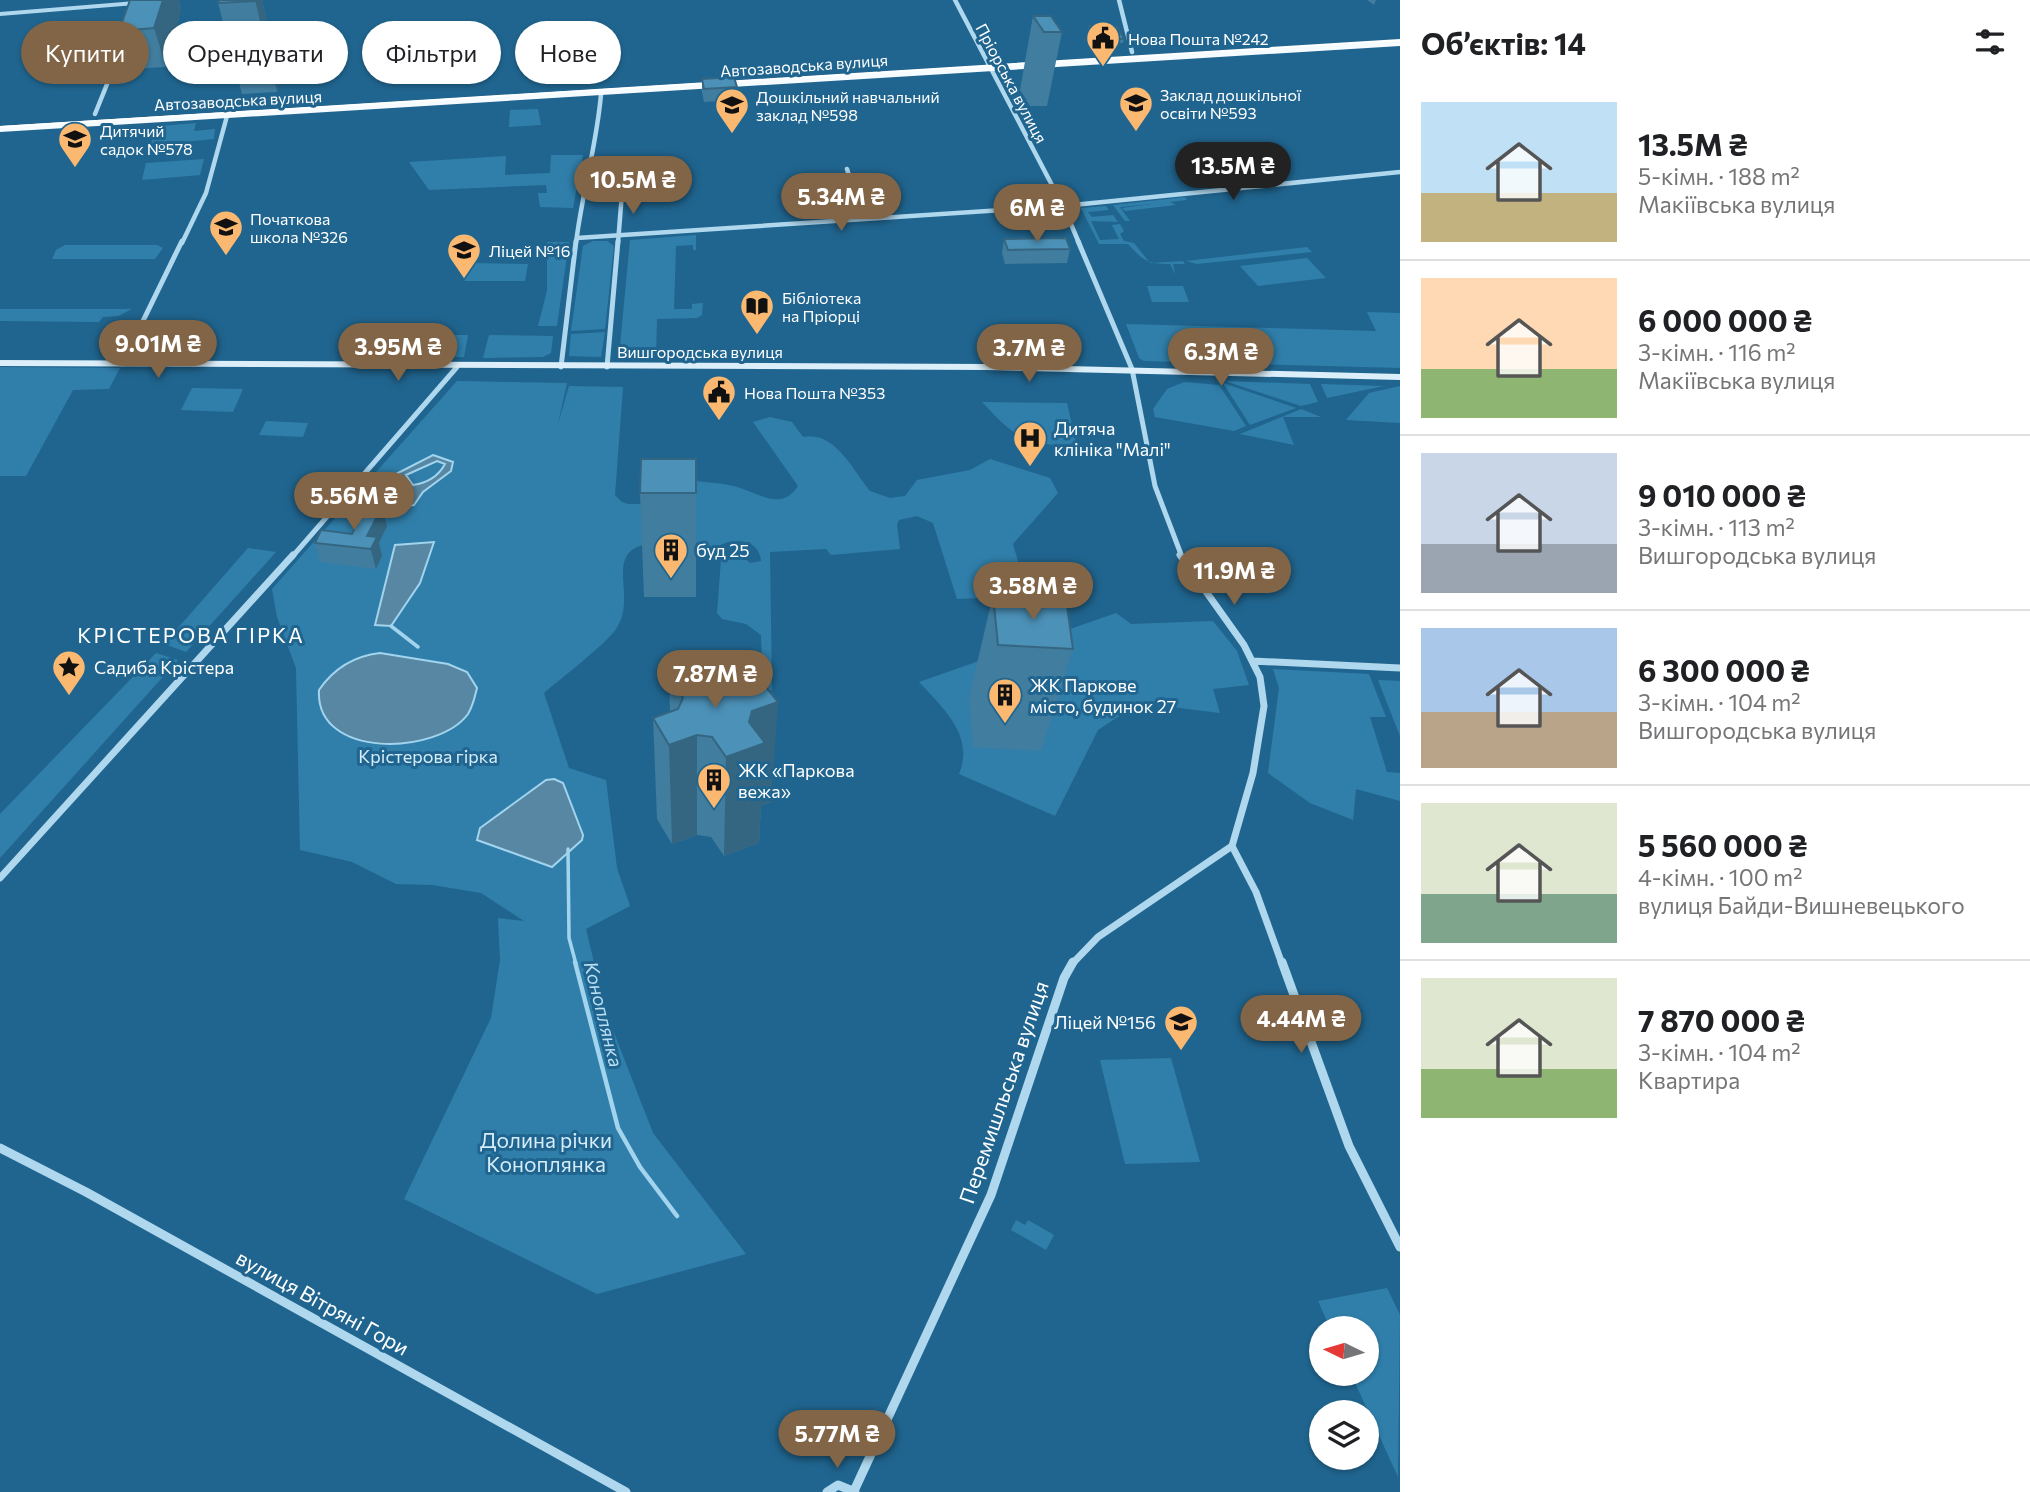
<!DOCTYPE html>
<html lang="uk">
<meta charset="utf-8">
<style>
body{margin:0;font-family:Commissioner,sans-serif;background:#f2f2f2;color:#202124;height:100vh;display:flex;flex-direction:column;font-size:26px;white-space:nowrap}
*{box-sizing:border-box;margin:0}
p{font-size:23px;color:#757577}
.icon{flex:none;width:38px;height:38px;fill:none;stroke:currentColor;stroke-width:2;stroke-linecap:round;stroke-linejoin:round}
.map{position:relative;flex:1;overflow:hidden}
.panel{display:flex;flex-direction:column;background:#fff;width:630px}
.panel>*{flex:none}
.top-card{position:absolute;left:21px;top:21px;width:665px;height:63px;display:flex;gap:14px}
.needle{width:46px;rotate:275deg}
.tools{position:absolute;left:1309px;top:1316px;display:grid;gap:14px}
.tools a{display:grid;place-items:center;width:70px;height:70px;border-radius:50%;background:#fff;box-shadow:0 2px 5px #0004;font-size:35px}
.price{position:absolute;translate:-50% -60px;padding:0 16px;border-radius:24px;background:#826546;color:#fff;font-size:23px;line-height:46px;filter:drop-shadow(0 2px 4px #0008)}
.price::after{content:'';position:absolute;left:50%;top:42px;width:21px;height:16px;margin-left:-10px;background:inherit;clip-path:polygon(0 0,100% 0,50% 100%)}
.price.active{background:#222;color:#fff}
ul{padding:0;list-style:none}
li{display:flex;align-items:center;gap:21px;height:175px;padding:0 21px}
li+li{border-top:2px solid #e0e0e0}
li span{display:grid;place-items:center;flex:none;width:196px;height:140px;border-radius:0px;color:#555}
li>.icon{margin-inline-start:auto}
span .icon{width:84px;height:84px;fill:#fffc;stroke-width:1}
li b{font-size:30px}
h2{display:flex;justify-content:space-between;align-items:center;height:84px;padding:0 21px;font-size:30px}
.chip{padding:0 24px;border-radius:32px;background:#fff;box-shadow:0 2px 5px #0004;font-size:24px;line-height:63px}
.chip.active{background:#826546;color:#fff}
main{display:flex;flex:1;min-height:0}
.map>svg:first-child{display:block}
.green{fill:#307fab}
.water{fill:#5787a3;stroke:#a3d4ee;stroke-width:2;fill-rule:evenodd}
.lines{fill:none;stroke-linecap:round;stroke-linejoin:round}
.stream-far1{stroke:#a3d4ee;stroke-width:3.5}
.stream{stroke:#a3d4ee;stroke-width:4.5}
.minor-far3{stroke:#afd7ed;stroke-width:4.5}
.minor-far2{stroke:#afd7ed;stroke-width:5}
.minor-far1{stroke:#afd7ed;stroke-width:7}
.minor{stroke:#afd7ed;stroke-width:9}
.tertiary{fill:#afd7ed;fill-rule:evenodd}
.secondary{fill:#dbeef9;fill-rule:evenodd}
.primary{fill:#f5fbff;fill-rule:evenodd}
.tram{stroke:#fff;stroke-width:2}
.wall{fill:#417d9e}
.shaded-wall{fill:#356681}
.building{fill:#4c91b8;stroke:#356681;stroke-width:2}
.labels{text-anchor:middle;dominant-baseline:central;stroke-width:6;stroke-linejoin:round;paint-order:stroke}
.far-poi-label{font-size:16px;fill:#fff;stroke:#20658f;text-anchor:start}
.far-street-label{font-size:16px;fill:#fff;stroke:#20658f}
.poi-label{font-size:18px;fill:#fff;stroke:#20658f;text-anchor:start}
.park-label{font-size:18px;fill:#d5ecf9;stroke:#20658f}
.water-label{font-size:19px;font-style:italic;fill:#bbe0f4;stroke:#20658f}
.quarter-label{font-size:21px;letter-spacing:2px;fill:#fff;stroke:#20658f}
.near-street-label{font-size:21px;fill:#fff;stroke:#20658f}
.near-park-label{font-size:21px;fill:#d5ecf9;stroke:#20658f}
</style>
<main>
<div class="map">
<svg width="1400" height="1492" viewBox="0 0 1400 1492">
<rect width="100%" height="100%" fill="#20658f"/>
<path class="green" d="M570,26l4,2 23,48 -37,3 -22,-46z
M538,109l3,16 -32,2 1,-17z
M196,123l-2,8 21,-2 -1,10 -63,6 2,-11 5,-1 2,-7z
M551,155h32l-10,53 -33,-1 -2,-14h9l-1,-8 -117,5 -20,-28 97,-6 -1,19 45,-2z
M204,159l-4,16 -58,5 4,-17z
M1185,197l2,3 -17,2 6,3 -51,6 -3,-3 30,-4 -32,3 10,14h-5l-12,-16z
M1106,206l3,4 -21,2 4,5 21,-2 5,7 -27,-1 9,19 19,-1 -7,-14 8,-1 4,7 -4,3 4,7 10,2 16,20 33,-2 2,3h-12l2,10 -5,-10c-24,0 -27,-4 -42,-20h-29l-18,-36z
M696,235v15h-3v-5l-17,1 -2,63h18v-5l11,-1 -1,12 -5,3 -40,1 -1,38h-37l11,-117z
M593,241h14l7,5 -9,83 -34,2 12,-85z
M547,242h22l-12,84h-19l9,-35z
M65,245h92l6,3 -8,11h-103l4,-9z
M1307,247l5,5 -115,12 -11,-3z
M1307,258l19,20 -68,8 -18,-20z
M468,263l60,1 -3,17h-61z
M1147,286h36l6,16h-37z
M0,309h132l-14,7 -15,1 -4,5 -99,-1z
M1367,312l33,1v55l-256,-7 -5,-3 -13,-34 250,7z
M605,332l-4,25 -32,-1 2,-22z
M377,334l38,1 -6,22h-39z
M423,335h45l-4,22h-47z
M489,335l64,1 -2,17 -8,4 -60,1z
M0,367l120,1 -11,21 -36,1 -47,86h-26z
M457,381l110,2 -9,41 11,-38 54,1 -8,108 7,7 6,2h43l15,-38 11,15c13,2 27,2 40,6 22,6 44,25 61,-1l-45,-64 17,-5 22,5 11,15c32,-6 49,32 67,54l20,7 15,-2 12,-16 53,-10 20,-11 60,19 8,15 -45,51 5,17 -5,8 -9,2 3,10 -12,1 -15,16 -23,1 -24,-76 -16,-7 -18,4 -2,5 3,24 -69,6 -5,-6 -56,3 2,138 -17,6 -51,-27 5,-5 53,3 -1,-32 -15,-11 -24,-5 -5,-6 4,-54 20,-4 9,8 11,-2c-2,-25 -33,-24 -49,-11 -14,-11 -30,-8 -46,-8 -73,1 -25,51 -50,87 -11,16 -55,49 -72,64l25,75 37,12 11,88 13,38 -44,23 20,83 47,121 93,121 -149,40 -193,-95 87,-181 9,-58 -2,-42 26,3 -43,-28 -49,-8 -36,-1 -44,-22 -52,-12 -4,-182 -19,-51 -5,-28z
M1225,381l85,3 8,18 -17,4z
M1184,382l35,3 27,41 -12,5 -79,-14 -2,-8 14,-20z
M1223,383l73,25 -46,17z
M1321,384l63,2 -57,12z
M1400,386v37l-54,-3 23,-27z
M192,388l51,1 -10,23 -52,-2z
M982,402l85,1 9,40c-48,7 -63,-8 -94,-41z
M1301,409l20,8h-38l11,28 -54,-11z
M266,421l42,2 -5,14 -44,-2z
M248,548l28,4 -90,100 -22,-8z
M1116,613l15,11 82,-3 24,30 12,34 -36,4 7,24 -81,-10 -41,27 -43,86 -96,-42c16,-38 -16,-66 -40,-92z
M156,653l22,7 -178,198v-44z
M1273,669l96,5 17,43h-16l17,55 13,1v28l-44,-12 -3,31 -43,-17 -42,-30 11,-85z
M1378,680l22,1v55z
M1171,1058l29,104 -75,2 -25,-104z
M1016,1220l9,5 3,-5 26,15 -8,15 -35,-20z
M1387,1288l13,27 -2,162 -47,-103h16v-46h-37l-12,-27z"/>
<path class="water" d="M433,455l20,7 -2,9 -28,21 -9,13 -14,2 -12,-20 4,-11zM437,461l8,3c-7,13 -18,19 -32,21l-7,-10z
M434,542l-14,41 -29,43 -16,-1 20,-80z
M380,653l68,11 19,8 10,16c-2,8 -4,18 -9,26 -30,41 -153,46 -149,-24 15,-22 35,-34 61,-37z
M554,779l9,4 20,52 -1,5 -30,27 -75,-27 3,-12 66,-48z"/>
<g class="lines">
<path class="stream-far1" d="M391,626l27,21
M568,849l1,89 7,26"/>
<path class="stream" d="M575,962l43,166 22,39 37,49"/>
<path class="minor-far3" d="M955,0l110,210 14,33
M1119,0l13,52
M95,114l31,-77
M847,169l15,49
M577,238l486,-32 337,-34
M182,243l24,-50 21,-77
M576,243c6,-50 21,-99 25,-149
M618,243l4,-50"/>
<path class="minor-far2" d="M1078,241l54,128 23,117 27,71
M122,364l60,-123
M561,367l15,-126
M607,367l11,-126
M292,557l165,-190"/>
<path class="minor-far1" d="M1253,661l147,7
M1232,846l24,46 26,72
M0,878l293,-323
M1072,964l26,-27 134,-91 21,-73 11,-67 -4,-29 -16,-32 -64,-90"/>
<path class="minor" d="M1282,962l67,184 51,101
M0,1148l86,44 540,300
M854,1491l137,-296 73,-217 9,-16
M827,1492l11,-7 17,7"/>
<path class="tertiary" d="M148,0h27l-3,2 -172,14v-4z"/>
<path class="secondary" d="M0,360l987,4 413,10v6l-413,-10 -987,-4z"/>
<path class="primary" d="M1400,40v6l-1400,86v-6z"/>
<path class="tram" d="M0,127l1400,-87"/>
</g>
<path class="wall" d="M130,0h49l2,9 -15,58 -35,2 -12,-38z
M262,0l18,76 -3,16 -35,2 -24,-91z
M1367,0h9l-2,5z
M1033,16l29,16 -15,74h-17l-10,-16z
M1089,26l35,13 -1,4h-28l-7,-12z
M468,57l2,21 -16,1 -1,-5z
M702,79l35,8 -1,13 -32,2 -2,-10z
M1004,239l66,10 -3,14 -62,1 -3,-11z
M696,459v138h-52l-4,-104z
M382,507l5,19 -8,17 3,13 -6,13 -56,-7 -5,-19 37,-9z
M993,595l80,54 -32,102 -68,-4 -4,-49z
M669,677l102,125 -10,4 -2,37 -35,13 -13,-19 -14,-2 -25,9 -15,-25 -4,-101 17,-6z"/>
<path class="shaded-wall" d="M163,0h16l2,9 -15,58 -12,-39z
M255,0h7l18,76 -3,16z
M382,507l5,19 -8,17 3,13 -6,13 -9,-33z
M778,702l-7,100 -10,4 -2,37 -35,13 2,-99 23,-35 3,-11z
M697,735v100l-25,9 -3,-99z"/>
<path class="building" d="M130,0h33l-9,28 -35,3z
M219,0h36v1l-37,2z
M1033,16h18l11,16h-18z
M1089,26h28l7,13h-28z
M468,57l1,17h-16v-16z
M734,77l3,10 -33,2 -2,-10z
M1066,238l4,11 -62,1 -4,-11z
M641,459h55v34h-56z
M367,505l15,2 -15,29 10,1 -6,12 -56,-6 6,-13 31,4z
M993,595l73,4 7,50 -75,-4z
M707,662l13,22 13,1 24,-9 21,26 -26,9 -3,11 16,21 -39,14 -14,-20 -15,-2 -28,10 -16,-27 25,-9 5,-11 -14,-21z"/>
<defs>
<g id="civic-pin" transform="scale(1.75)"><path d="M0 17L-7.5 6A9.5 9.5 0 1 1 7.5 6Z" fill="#fab870" stroke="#20658f"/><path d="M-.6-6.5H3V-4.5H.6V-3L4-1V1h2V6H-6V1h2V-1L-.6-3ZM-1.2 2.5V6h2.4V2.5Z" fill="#111"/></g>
<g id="school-pin" transform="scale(1.75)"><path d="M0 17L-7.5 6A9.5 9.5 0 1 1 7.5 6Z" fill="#fab870" stroke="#20658f"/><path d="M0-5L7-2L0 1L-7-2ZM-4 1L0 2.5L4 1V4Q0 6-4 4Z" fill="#111"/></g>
<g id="library-pin" transform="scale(1.75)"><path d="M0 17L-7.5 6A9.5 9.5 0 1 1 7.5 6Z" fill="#fab870" stroke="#20658f"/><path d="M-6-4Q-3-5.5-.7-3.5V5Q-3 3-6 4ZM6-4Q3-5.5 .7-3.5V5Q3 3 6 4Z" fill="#111"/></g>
<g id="hospital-pin" transform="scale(1.75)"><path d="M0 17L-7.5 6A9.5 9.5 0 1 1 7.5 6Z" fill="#fab870" stroke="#20658f"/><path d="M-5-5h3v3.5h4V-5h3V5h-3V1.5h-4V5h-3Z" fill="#111"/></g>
<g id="building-pin" transform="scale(1.75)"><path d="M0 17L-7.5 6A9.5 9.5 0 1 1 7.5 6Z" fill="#fab870" stroke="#20658f"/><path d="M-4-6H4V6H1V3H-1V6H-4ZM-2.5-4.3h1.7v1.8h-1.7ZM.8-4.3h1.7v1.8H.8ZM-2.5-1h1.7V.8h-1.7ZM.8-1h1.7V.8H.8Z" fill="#111"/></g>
<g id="sight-pin" transform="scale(1.75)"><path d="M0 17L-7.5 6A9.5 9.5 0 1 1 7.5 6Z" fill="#fab870" stroke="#20658f"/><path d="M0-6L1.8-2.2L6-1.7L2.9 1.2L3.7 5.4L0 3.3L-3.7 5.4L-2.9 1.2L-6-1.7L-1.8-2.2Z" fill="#111"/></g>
</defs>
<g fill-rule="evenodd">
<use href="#civic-pin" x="1103" y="38"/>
<use href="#school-pin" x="1136" y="103"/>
<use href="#school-pin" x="732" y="105"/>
<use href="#school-pin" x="75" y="139"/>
<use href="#school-pin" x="226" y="227"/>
<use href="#school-pin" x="464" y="250"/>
<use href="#library-pin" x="757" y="306"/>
<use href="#civic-pin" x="719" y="392"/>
<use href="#hospital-pin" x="1030" y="438"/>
<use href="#building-pin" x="671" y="550"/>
<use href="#sight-pin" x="69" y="667"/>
<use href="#building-pin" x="1005" y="695"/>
<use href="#building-pin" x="714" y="780"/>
<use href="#school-pin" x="1181" y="1022"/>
</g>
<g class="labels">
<g class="far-poi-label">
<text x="1128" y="38">Нова Пошта №242</text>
<text x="1160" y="94">Заклад дошкільної<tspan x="1160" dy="18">освіти №593</tspan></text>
<text x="756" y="96">Дошкільний навчальний<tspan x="756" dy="18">заклад №598</tspan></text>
<text x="100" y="130">Дитячий<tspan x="100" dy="18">садок №578</tspan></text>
<text x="250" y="218">Початкова<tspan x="250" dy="18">школа №326</tspan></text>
<text x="489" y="250">Ліцей №16</text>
<text x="782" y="297">Бібліотека<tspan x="782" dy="18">на Пріорці</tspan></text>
<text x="744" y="392">Нова Пошта №353</text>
</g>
<g class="far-street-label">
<text transform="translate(804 65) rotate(-4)">Автозаводська вулиця</text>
<text transform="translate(1012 83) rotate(62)">Пріорська вулиця</text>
<text transform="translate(238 100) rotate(-3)">Автозаводська вулиця</text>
<text x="700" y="351">Вишгородська вулиця</text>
</g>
<g class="poi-label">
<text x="1054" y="428">Дитяча<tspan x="1054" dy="21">клініка "Малі"</tspan></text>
<text x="696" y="550">буд 25</text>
<text x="94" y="667">Садиба Крістера</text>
<text x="1030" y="685">ЖК Паркове<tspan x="1030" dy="21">місто, будинок 27</tspan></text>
<text x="738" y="770">ЖК «Паркова<tspan x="738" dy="21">вежа»</tspan></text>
<text x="1156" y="1022" text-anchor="end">Ліцей №156</text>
</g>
<g class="park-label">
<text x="428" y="756">Крістерова гірка</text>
</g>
<g class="water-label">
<text transform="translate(604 1014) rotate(76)">Коноплянка</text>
</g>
<g class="quarter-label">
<text x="191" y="634">КРІСТЕРОВА ГІРКА</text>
</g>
<g class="near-street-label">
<text transform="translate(1003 1092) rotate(-71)">Перемишльська вулиця</text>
<text transform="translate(323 1302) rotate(29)">вулиця Вітряні Гори</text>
</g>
<g class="near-park-label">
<text x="546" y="1139">Долина річки<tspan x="546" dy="24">Коноплянка</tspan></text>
</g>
</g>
</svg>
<div class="tools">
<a><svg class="needle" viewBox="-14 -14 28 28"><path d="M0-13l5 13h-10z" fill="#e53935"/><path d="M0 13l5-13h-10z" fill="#757577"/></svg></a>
<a><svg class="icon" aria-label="layers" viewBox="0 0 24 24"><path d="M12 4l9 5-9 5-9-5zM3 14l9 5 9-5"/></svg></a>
</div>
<b class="price active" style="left:1233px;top:202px">13.5M ₴</b>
<b class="price" style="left:633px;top:216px">10.5M ₴</b>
<b class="price" style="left:841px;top:233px">5.34M ₴</b>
<b class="price" style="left:1037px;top:244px">6M ₴</b>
<b class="price" style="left:158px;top:380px">9.01M ₴</b>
<b class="price" style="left:398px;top:383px">3.95M ₴</b>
<b class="price" style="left:1029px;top:384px">3.7M ₴</b>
<b class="price" style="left:1221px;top:388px">6.3M ₴</b>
<b class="price" style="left:354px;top:532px">5.56M ₴</b>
<b class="price" style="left:1234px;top:607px">11.9M ₴</b>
<b class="price" style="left:1033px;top:622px">3.58M ₴</b>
<b class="price" style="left:715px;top:710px">7.87M ₴</b>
<b class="price" style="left:1301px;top:1055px">4.44M ₴</b>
<b class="price" style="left:837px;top:1470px">5.77M ₴</b>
<div class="top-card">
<a class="chip active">Купити</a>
<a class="chip">Орендувати</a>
<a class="chip">Фільтри</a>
<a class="chip">Нове</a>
</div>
</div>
<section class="panel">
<h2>Об’єктів: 14<svg class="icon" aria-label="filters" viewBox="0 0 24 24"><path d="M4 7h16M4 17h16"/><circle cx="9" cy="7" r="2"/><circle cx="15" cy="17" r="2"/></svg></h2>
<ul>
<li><span style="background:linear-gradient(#bfe0f5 65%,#c2b280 0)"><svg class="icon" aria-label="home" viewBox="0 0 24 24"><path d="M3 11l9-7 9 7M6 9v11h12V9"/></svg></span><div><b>13.5M ₴</b><p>5-кімн. · 188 m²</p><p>Макіївська вулиця</p></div></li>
<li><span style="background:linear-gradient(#ffd9b3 65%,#8fb573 0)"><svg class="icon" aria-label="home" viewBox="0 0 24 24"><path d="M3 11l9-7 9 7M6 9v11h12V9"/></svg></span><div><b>6 000 000 ₴</b><p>3-кімн. · 116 m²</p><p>Макіївська вулиця</p></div></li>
<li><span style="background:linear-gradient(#c9d6e8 65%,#9aa5b1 0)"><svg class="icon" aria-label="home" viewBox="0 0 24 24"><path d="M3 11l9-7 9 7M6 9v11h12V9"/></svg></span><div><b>9 010 000 ₴</b><p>3-кімн. · 113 m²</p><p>Вишгородська вулиця</p></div></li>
<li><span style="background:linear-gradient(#a9c7e8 60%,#b9a48a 0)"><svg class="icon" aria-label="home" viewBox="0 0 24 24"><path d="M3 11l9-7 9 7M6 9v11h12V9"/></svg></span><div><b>6 300 000 ₴</b><p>3-кімн. · 104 m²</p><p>Вишгородська вулиця</p></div></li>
<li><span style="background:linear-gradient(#dfe7d0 65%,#7fa58c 0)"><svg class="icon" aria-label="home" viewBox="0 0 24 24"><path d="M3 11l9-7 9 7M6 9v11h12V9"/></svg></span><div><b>5 560 000 ₴</b><p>4-кімн. · 100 m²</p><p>вулиця Байди-Вишневецького</p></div></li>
<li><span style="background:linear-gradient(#dfe7d0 65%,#8fb573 0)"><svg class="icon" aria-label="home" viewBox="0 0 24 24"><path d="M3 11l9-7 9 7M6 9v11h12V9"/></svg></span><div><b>7 870 000 ₴</b><p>3-кімн. · 104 m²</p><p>Квартира</p></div></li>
</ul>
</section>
</main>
